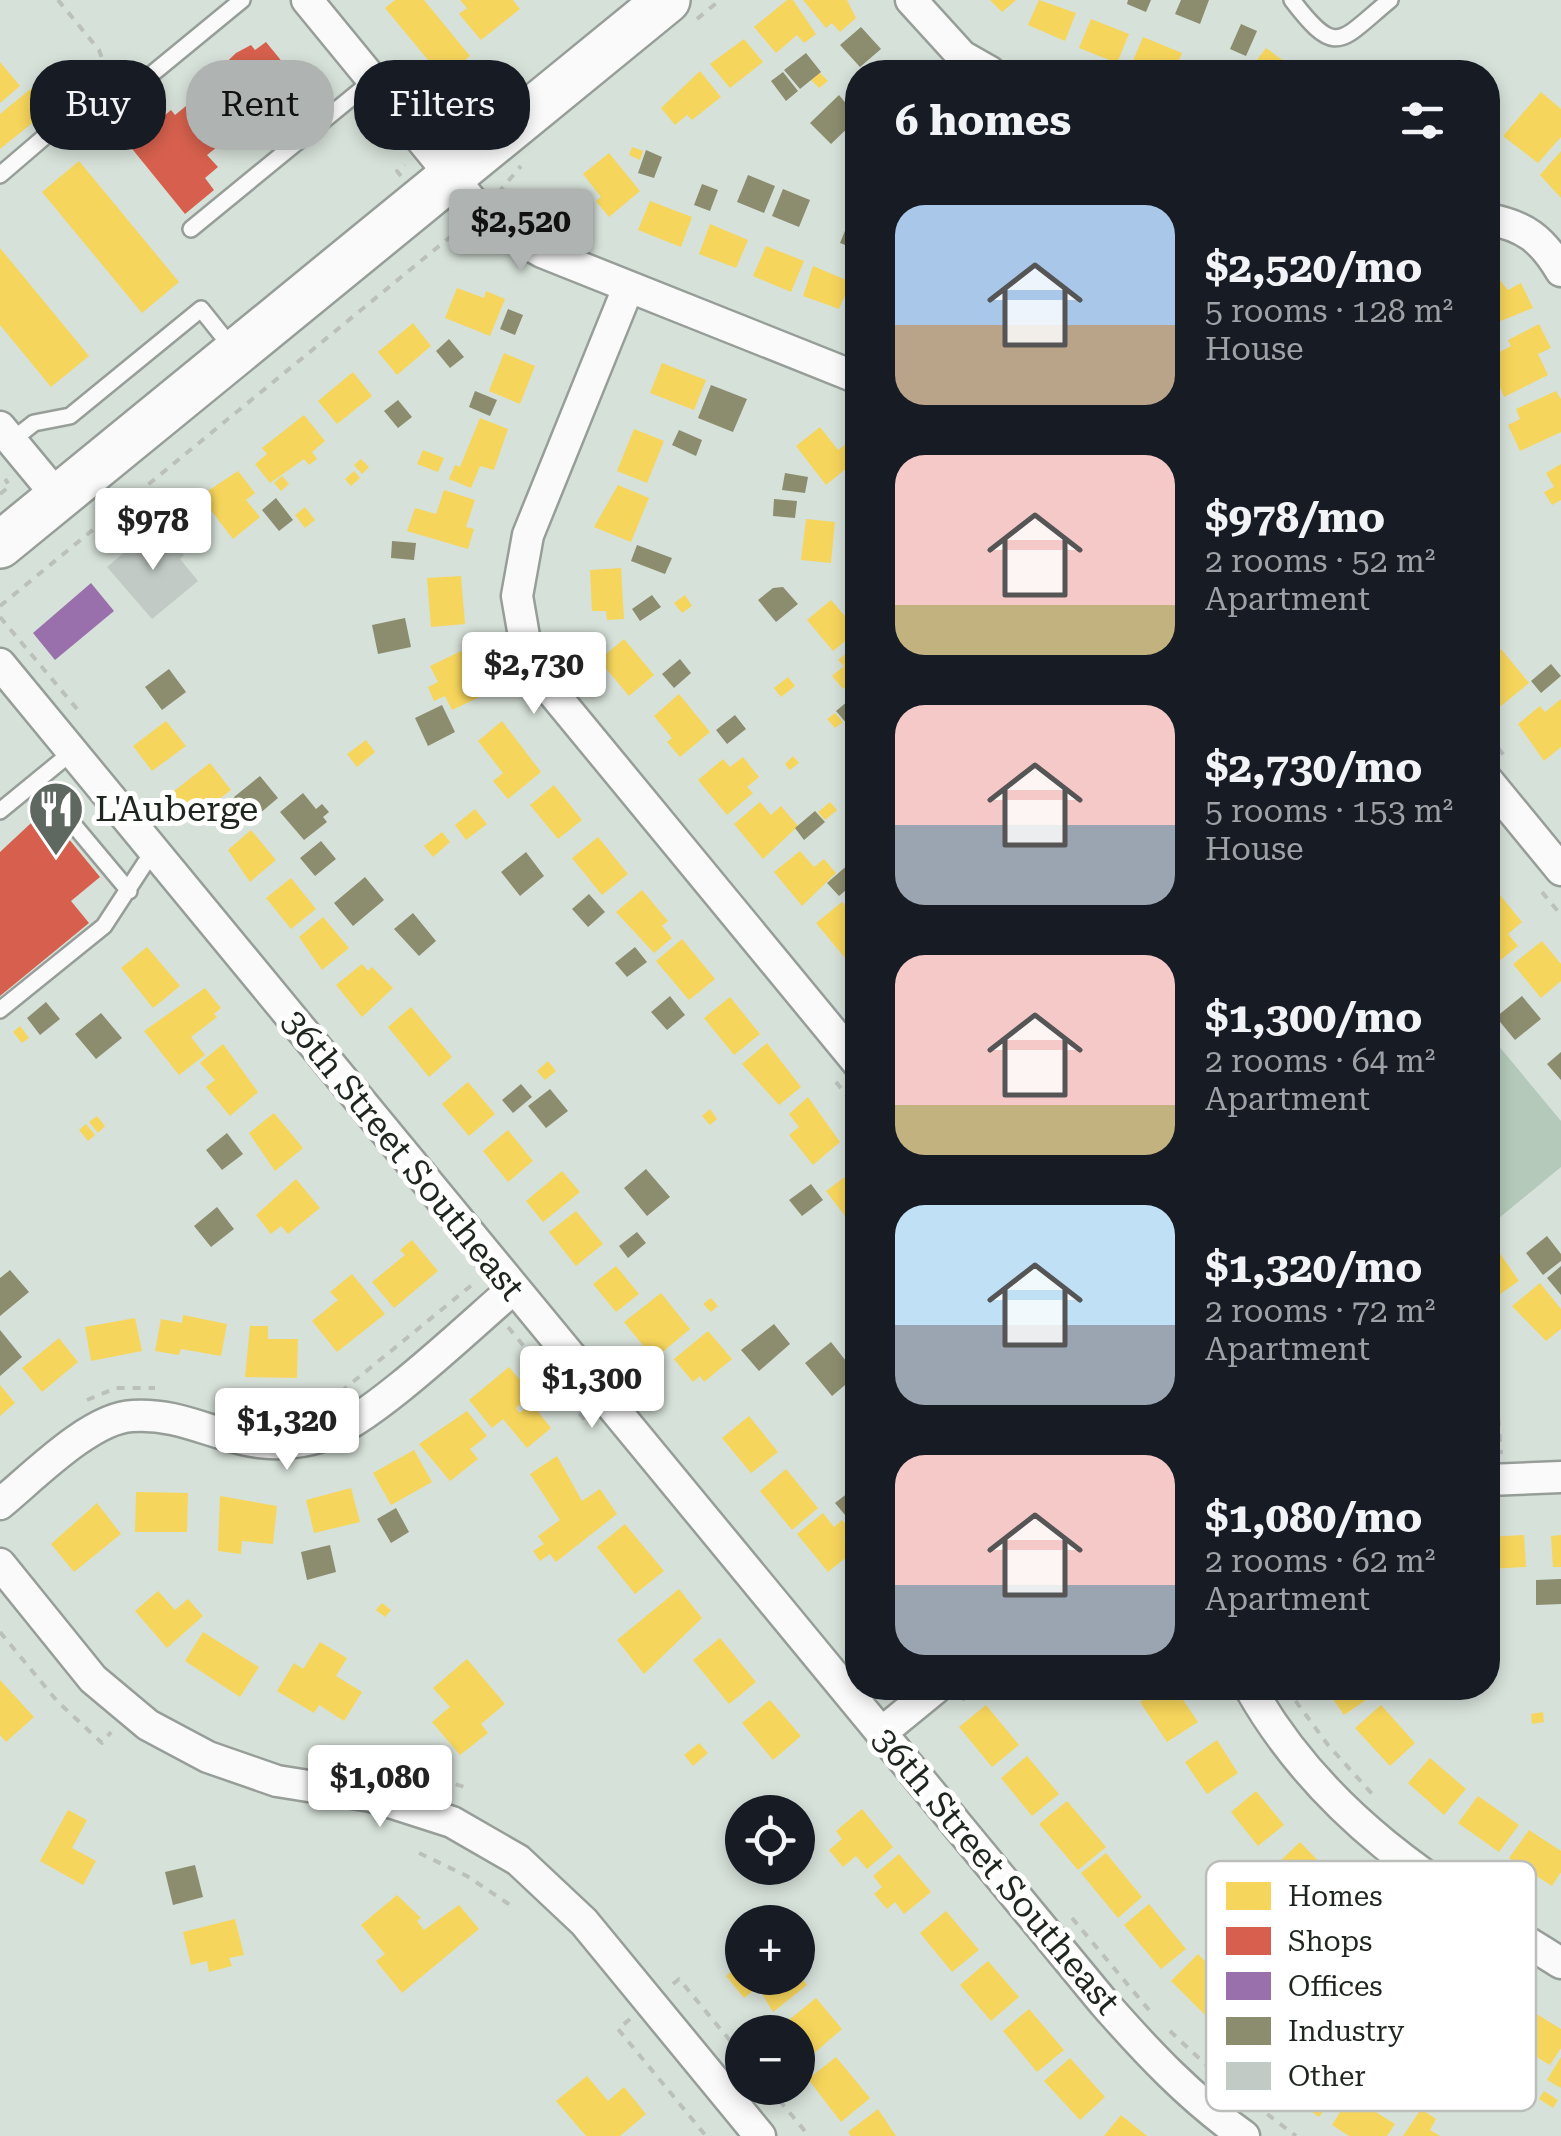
<!DOCTYPE html>
<meta charset="utf-8">
<style>
body{margin:0;font-family:"Roboto Serif",serif;background:#20242c;color:#f1f3f6;height:100vh;display:flex;flex-direction:column;font-size:38px;white-space:nowrap}
*{box-sizing:border-box;margin:0}
p{font-size:32px;color:#9ea1a6}
.icon{flex:none;width:55px;height:55px;fill:none;stroke:currentColor;stroke-width:2;stroke-linecap:round;stroke-linejoin:round}
.map{position:relative;flex:1;overflow:hidden}
.side{position:absolute;left:845px;top:60px;width:655px;height:1640px;display:flex;flex-direction:column;background:#171b24;border-radius:40px;box-shadow:0 5px 15px #0003}
.side>*{flex:none}
.top-card{position:absolute;left:30px;top:60px;width:665px;height:90px;display:flex;gap:20px}
.fabs{position:absolute;left:725px;top:1795px;display:grid;gap:20px}
.fabs a{display:grid;place-items:center;width:90px;height:90px;border-radius:50%;background:#171b24;box-shadow:0 5px 15px #0003;font-size:50px}
.price{position:absolute;translate:-50% -85px;padding:0 22px;border-radius:10px;background:#fff;color:#222;font-size:32px;line-height:65px;filter:drop-shadow(0 2px 5px #0008)}
.price::after{content:'';position:absolute;left:50%;top:60px;width:30px;height:22px;margin-left:-15px;background:inherit;clip-path:polygon(0 0,100% 0,50% 100%)}
.price.selected{background:#afb4b3;color:#111}
ul{padding:0;list-style:none}
li{display:flex;align-items:center;gap:30px;height:250px;padding:0 50px}
li span{display:grid;place-items:center;flex:none;width:280px;height:200px;border-radius:30px;color:#555}
li>.icon{margin-inline-start:auto}
span .icon{width:120px;height:120px;fill:#fffc;stroke-width:1}
li b{font-size:42px}
h2{display:flex;justify-content:space-between;align-items:center;height:120px;padding:0 50px;font-size:42px}
.chip{padding:0 35px;border-radius:40px;background:#171b24;box-shadow:0 5px 15px #0003;font-size:35px;line-height:90px}
.chip.selected{background:#afb4b3;color:#111}
.map>svg:first-child{display:block}
.green{fill:#b4c9b9}
.homes{fill:#f6d55c}
.shops{fill:#d6604d}
.offices{fill:#9970ab}
.industry{fill:#8c8c6e}
.building{fill:#c1cac4}
.lines{fill:none;stroke-linecap:round;stroke-linejoin:round}
.service-casing{stroke:#979e99;stroke-width:20}
.minor-casing{stroke:#979e99;stroke-width:35}
.primary-casing{stroke:#979e99;stroke-width:50}
.path{stroke:#bcc0bd;stroke-width:4;stroke-dasharray:8 8;stroke-linecap:butt}
.service{stroke:#f9faf9;stroke-width:15}
.minor{stroke:#f9faf9;stroke-width:30}
.primary{stroke:#f9faf9;stroke-width:45}
.labels{text-anchor:middle;dominant-baseline:central;stroke-width:10;stroke-linejoin:round;paint-order:stroke}
.poi-label{font-size:35px;fill:#1f2620;stroke:#fff;text-anchor:start}
.street-label{font-size:35px;fill:#1f2620;stroke:#fff}
.key{fill:#fff;stroke:#bcbebc;stroke-width:2.5}
.key-label{font-size:28px;fill:#1f2620}
</style>
<div class="map">
<svg width="1561" height="2136" viewBox="0 0 1561 2136">
<rect width="100%" height="100%" fill="#d6e1d9"/>
<path class="green" d="M1488,1033l73,88v46l-73,60z"/>
<path class="homes" d="M395,0h29l46,56 -27,22 -58,-70z
M460,0h53l7,9 -39,31 -22,-26 8,-6z
M787,0h6l23,34 -12,9 -7,-8 -21,18 -22,-26z
M803,0h44l9,18 -16,14 -8,-9 -6,5z
M990,0h26l-14,12z
M1039,0l37,13 -11,28 -37,-16z
M1091,19l38,15 -12,29 -38,-15z
M1143,37l39,16 -8,19 -44,-4z
M744,39l19,23 -33,26 -20,-24z
M1266,48l18,13 -8,11h-28z
M1193,60l29,12h-34z
M0,62l20,24 -20,17z
M700,71l21,26 -29,23 -5,-5 -12,10 -14,-17z
M820,73l8,8 -9,7 -8,-8z
M33,87l18,21 -51,41v-35z
M1541,92l20,17v28l-23,26 -35,-27z
M632,147l11,4 -3,9 -11,-5z
M1561,151v47l-21,-23z
M609,153l31,38 -31,26 -13,-16 5,-4 -18,-23z
M79,161l100,121 -37,31 -100,-121z
M650,201l42,16 -11,30 -43,-17z
M710,224l38,16 -12,28 -37,-14z
M766,246l38,15 -13,31 -38,-16z
M0,248l89,108 -38,31 -51,-62z
M813,266l38,16 -12,27 -36,-13z
M1497,277l11,13 13,-7 12,25 -45,18v-44z
M457,288l27,10 2,-7 19,8 -15,37 -45,-18z
M413,323l18,23 -34,29 -19,-23z
M1539,324l12,24 -13,6 10,21 -44,22 -16,-39 23,-12 -3,-6z
M504,353l31,13 -15,38 -31,-13z
M662,363l44,17 -12,30 -44,-17z
M353,372l19,24 -35,28 -19,-23z
M1556,391l5,8v33l-41,19 -12,-26 12,-6 -4,-10z
M304,415l21,26 -13,11 5,7 -8,6 -5,-6 -34,24 -15,-19 12,-10 -5,-6z
M480,418l28,11 -14,41 -14,-4 -9,22 -22,-9 6,-14 5,2z
M820,427l18,23 8,-6 12,15 -32,26 -30,-39z
M634,429l30,12 -17,42 -30,-12z
M423,450l21,8 -6,14 -21,-8z
M361,459l8,8 -7,7 -8,-9z
M1561,464v36l-9,5 -8,-13 10,-5 -8,-14z
M238,471l17,22 -9,7 14,17 -27,22 -33,-43z
M354,471l6,7 -9,8 -6,-7z
M282,476l7,8 -8,7 -7,-8z
M618,485l31,13 -18,44 -37,-15z
M444,490l31,10 -9,27 8,2 -6,20 -61,-18 8,-23 21,6z
M305,507l10,13 -10,8 -10,-13z
M806,519l29,3 -4,41 -30,-3z
M621,568l3,51 -17,1 -1,-9h-14l-2,-41z
M461,576l4,48 -34,3 -4,-49z
M685,595l7,11 -10,7 -8,-10z
M831,600l27,31 -25,20 -26,-31z
M624,639l30,36 -25,21 -30,-36z
M858,644v38l-3,-3 -12,10 -11,-13 12,-10 -6,-6z
M1501,649l28,34 -28,23 -13,-17v-28z
M461,651l12,27 6,-3 9,18 -36,17 -7,-14 -11,5 -6,-14 10,-5 -8,-16z
M788,677l7,9 -14,11 -7,-9z
M679,694l31,38 -30,25 -13,-15 5,-4 -18,-22z
M1561,699v48l-17,14 -26,-37 22,-18 5,6z
M835,713l8,9 -8,6 -8,-9z
M166,721l20,25 -34,25 -19,-25z
M502,721l39,51 -33,27 -15,-18 10,-8 -25,-32z
M366,740l9,12 -18,15 -10,-13z
M793,756l6,7 -9,7 -5,-6z
M743,757l16,20 -12,10 6,6 -26,22 -29,-35 25,-21 7,8z
M210,763l21,27 -41,32 -21,-27z
M554,785l28,35 -24,19 -28,-34z
M760,802l11,13 10,-9 17,20 -35,33 -29,-35z
M830,802l7,8 -12,10 -7,-8z
M475,809l12,15 -21,16 -11,-15z
M251,830l25,30 -26,22 -22,-32z
M442,832l8,10 -17,15 -9,-11z
M598,837l30,37 -26,21 -30,-37z
M800,851l14,16 10,-8 12,14 -34,33 -28,-34z
M291,878l25,31 -25,20 -25,-31z
M642,890l26,31 -6,5 10,12 -18,15 -38,-41z
M1500,895l22,27 -14,12 10,12 -26,21 -4,-6v-56z
M842,902l16,18v28l-13,10 -29,-35z
M323,917l26,31 -27,22 -23,-33z
M682,939l33,40 -26,21 -33,-39z
M1542,941l19,23v17l-20,17 -28,-34z
M147,947l33,39 -27,22 -32,-40z
M362,964l6,7 4,-4 21,21 -31,29 -26,-32z
M205,988l16,20 -7,6 3,3 -26,20 14,18 -26,20 -35,-44z
M730,997l30,37 -26,21 -30,-37z
M411,1007l41,50 -23,20 -41,-50z
M20,1026l9,12 -7,5 -9,-11z
M767,1043l34,44 -22,18 -37,-41z
M223,1044l35,48 -28,24 -24,-29 9,-7 -15,-17z
M548,1061l8,10 -11,9 -8,-9z
M468,1082l27,32 -26,22 -27,-32z
M808,1097l32,45 -27,23 -24,-30 10,-8 -10,-13z
M710,1109l7,10 -7,6 -8,-9z
M274,1113l29,35 -28,23 -26,-38z
M97,1116l8,10 -7,7 -9,-11z
M86,1124l9,11 -7,6 -9,-11z
M508,1130l25,31 -25,21 -25,-31z
M858,1167v66l-32,-42z
M562,1171l18,21 -37,30 -17,-21z
M296,1179l24,29 -32,26 -7,-8 -10,8 -15,-19z
M576,1211l27,33 -27,22 -27,-34z
M1490,1239l29,42 -26,18 -5,-7z
M412,1240l26,31 -44,37 -22,-26 33,-27 -5,-5z
M616,1266l23,28 -23,18 -23,-28z
M352,1274l33,40 -48,38 -25,-31 26,-21 -8,-8z
M1540,1283l21,26v20l-15,12 -34,-35z
M661,1293l29,36 -36,30 -30,-37z
M711,1298l7,8 -7,6 -8,-8z
M183,1315l44,9 -6,32 -40,-7 -2,6 -24,-4 6,-32 21,4z
M135,1318l7,33 -51,10 -6,-34z
M250,1326h18v13h30l-1,39 -52,-1z
M708,1331l24,28 -28,23 -4,-6 -7,6 -19,-23z
M59,1338l19,24 -36,30 -20,-24z
M509,1367l24,28 -17,13 4,5 11,-10 20,25 -24,20 -24,-29 -11,9 -23,-28z
M0,1385l15,18 -15,13z
M467,1411l20,25 -17,13 8,10 -28,22 -31,-37z
M749,1416l29,36 -27,21 -29,-35z
M414,1450l18,32 -41,23 -18,-32z
M557,1456l25,45 18,-12 17,25 -61,48 -6,-8 -10,7 -7,-10 11,-7 -6,-8 22,-16 -30,-46z
M786,1469l32,39 -26,22 -32,-39z
M351,1488l9,34 -46,11 -8,-33z
M136,1492l52,1 -1,39h-52z
M220,1496l57,10 -4,38 -31,-3 -1,13 -23,-3z
M97,1503l24,31 -47,38 -23,-28z
M823,1513l11,14 8,-7 10,11 -8,7 10,13 -26,21 -31,-38z
M625,1524l39,47 -29,23 -38,-47z
M1524,1535l2,32 -38,2v-32z
M1561,1535v32h-8l-2,-31z
M679,1589l23,29 -58,56 -27,-34z
M158,1591l17,19 13,-11 15,17 -36,32 -32,-37z
M382,1603l9,7 -6,7 -9,-7z
M203,1632l56,35 -19,30 -55,-36z
M720,1638l36,44 -27,22 -36,-44z
M320,1642l27,16 -11,18 26,16 -18,29 -25,-16 -5,8 -37,-22 17,-28 9,6z
M467,1659l38,45 -24,20 7,9 -28,22 -28,-33 18,-15 -17,-19z
M0,1680l34,37 -28,25 -6,-7z
M1162,1688h13l23,34 -31,20 -27,-40z
M1325,1688h42l5,8 -28,19z
M770,1700l31,36 -28,24 -31,-37z
M986,1705l33,40 -27,22 -33,-40z
M1381,1705l34,38 -25,23 -35,-38z
M1543,1712l1,10 -12,2 -1,-10z
M1217,1740l21,33 -31,21 -22,-32z
M699,1743l9,10 -15,13 -9,-11z
M1027,1756l32,38 -27,22 -31,-38z
M1430,1758l36,31 -22,26 -36,-32z
M1256,1791l28,34 -26,21 -27,-34z
M1478,1796l41,29 -20,27 -41,-29z
M1067,1801l39,46 -28,23 -39,-46z
M862,1809l31,38 -26,22 -11,-13 -13,11 -14,-17 13,-11 -6,-8z
M68,1810l19,10 -15,28 24,13 -13,24 -43,-24z
M1529,1830l32,21v21l-9,14 -43,-28z
M1300,1842l33,34 -25,24 -33,-34z
M1106,1853l36,44 -24,21 -37,-45z
M899,1854l32,38 -27,22 -9,-12 -8,7 -13,-15 8,-7 -9,-11z
M397,1895l24,23 -4,3 7,9 35,-25 20,24 -77,64 -26,-32 9,-7 -24,-29z
M1149,1904l37,45 -25,20 -37,-44z
M946,1911l33,39 -27,22 -32,-39z
M235,1919l9,36 -15,3 3,8 -23,6 -2,-11 -16,4 -8,-33z
M1198,1954l44,45 -26,27 -45,-45z
M988,1961l31,36 -28,24 -31,-36z
M742,1963v15h56v-4l9,11 -34,27 -15,-25 -14,11 -18,-22z
M816,1998l26,31 -44,38v-35h-24z
M1517,2002l44,27v19l-11,17 -52,-31z
M1029,2009l35,41 -27,22 -34,-41z
M1316,2054l13,10 -8,12 19,13 -21,28 -43,-31 20,-27 11,8z
M836,2057l34,41 -29,24 -33,-43z
M1561,2057v31l-14,-8z
M1070,2058l35,39 -25,23 -36,-39z
M587,2076l21,25 16,-14 22,27 -26,22h-34l-30,-35z
M1544,2091l14,9 -5,8 -14,-9z
M1350,2096l45,28 -8,12h-38l-17,-11z
M878,2109l18,27h-45l-3,-4z
M1421,2109l15,10 -6,11 10,6h-37z
M1121,2115l26,21h-43z"/>
<path class="shops" d="M266,42l31,38 -20,23 3,4 -16,13 -3,-4 -15,8 -39,31 11,12 -13,11 9,12 -29,24 -56,-69 27,-27 2,3 13,-11 4,5 38,-31 -4,-5 27,-26 15,-8 4,5z
M45,810l55,67 -29,24 18,22 -89,73v-144z"/>
<path class="offices" d="M91,583l23,28 -59,49 -22,-27z"/>
<path class="industry" d="M1128,0h23l-5,12 -19,-8z
M1181,0h28l-9,24 -25,-10z
M1241,24l16,7 -11,25 -16,-7z
M861,27l20,22 -21,18 -20,-22z
M806,53l15,19 -21,17 -16,-19z
M783,72l15,19 -12,10 -15,-20z
M839,95l19,23 -27,26 -21,-21z
M646,150l16,7 -8,21 -16,-5z
M748,175l27,11 -11,27 -27,-11z
M702,184l16,6 -8,21 -16,-6z
M783,189l27,11 -11,27 -27,-11z
M851,216l7,2v32l-18,-7z
M508,309l15,6 -8,20 -15,-6z
M449,339l15,18 -14,11 -14,-17z
M711,385l36,14 -14,33 -35,-14z
M475,391l22,9 -7,16 -21,-9z
M398,400l14,17 -14,11 -14,-17z
M679,430l23,10 -6,16 -24,-11z
M785,473l23,4 -3,16 -23,-3z
M276,498l17,22 -14,11 -17,-21z
M774,499l23,2 -2,17 -22,-2z
M392,541l24,2 -2,17 -23,-2z
M637,545l35,13 -7,16 -34,-13z
M783,587l15,17 -22,18 -18,-22 15,-12z
M652,595l9,12 -21,14 -8,-12z
M405,618l6,29 -33,7 -6,-29z
M680,659l11,14 -17,15 -12,-14z
M1551,664l10,12 -20,17 -10,-12z
M169,669l17,23 -24,18 -17,-23z
M854,696l4,19 -11,9 -11,-13z
M442,705l13,27 -27,14 -13,-28z
M735,715l11,14 -19,15 -11,-14z
M260,776l18,22 -25,21 -19,-22z
M303,793l13,16 6,-5 7,8 -6,5 4,5 -23,18 -24,-28z
M815,811l10,11 -21,18 -9,-12z
M321,841l15,18 -21,17 -15,-18z
M526,852l18,24 -24,20 -19,-24z
M850,863l8,17 -19,16 -12,-13z
M365,877l19,23 -31,26 -19,-23z
M589,894l16,18 -17,15 -16,-18z
M413,913l23,28 -17,15 -25,-27z
M635,947l12,15 -20,15 -12,-14z
M670,996l15,19 -18,15 -16,-18z
M1522,996l19,23 -26,21 -19,-23z
M46,1002l14,17 -20,16 -13,-17z
M101,1013l21,25 -26,21 -21,-25z
M1561,1052v28l-14,-16z
M521,1084l11,13 -19,16 -11,-13z
M550,1089l18,22 -22,17 -18,-22z
M227,1133l16,21 -21,16 -16,-20z
M646,1169l24,28 -23,19 -23,-28z
M811,1184l12,16 -21,16 -13,-16z
M217,1207l17,22 -23,18 -17,-21z
M637,1232l9,11 -18,15 -9,-12z
M1547,1236l14,18v7l-18,14 -17,-22z
M1561,1266v29l-14,-17z
M10,1270l19,22 -29,24v-38z
M774,1324l16,20 -31,27 -18,-21z
M0,1330l22,27 -22,19z
M831,1342l26,33 -25,21 -27,-33z
M858,1485v40l-3,2 -20,-24z
M396,1508l13,24 -18,11 -14,-24z
M330,1545l6,27 -29,8 -6,-28z
M1561,1579v25l-25,1v-25z
M195,1865l8,32 -30,8 -8,-33z"/>
<path class="building" d="M153,528l31,27 -4,4 18,22 -46,38 -45,-52z"/>
<g class="lines">
<g class="service-casing">
<path id="service" d="M1292,0c45,59 48,41 98,0
M102,115l140,-115
M0,175l56,-48
M191,229l182,-149
M11,441l23,-18 36,-7 131,-107 32,40
M37,781l92,110
M0,811l72,-59
M0,1010l104,-84 49,-75"/>
</g>
<g class="minor-casing">
<path id="minor" d="M307,0l182,222 53,30 316,126
M911,0l51,56 28,16
M1488,219c37,7 54,20 73,52
M628,288l-100,247 -11,61 8,46 19,40 314,381
M0,427l58,70
M0,664l1104,1339c43,49 86,95 140,133
M1488,781l73,89
M1488,1480l73,-3
M0,1504c32,-26 90,-86 132,-88 70,-5 110,47 194,19 46,-15 146,-111 187,-146
M0,1564l93,115 55,46 60,32 69,24 94,15 81,26 66,38 66,62 176,214
M1250,1688c74,131 187,199 311,275
M881,1733l55,-45"/>
</g>
<g class="primary-casing">
<path id="primary" d="M0,545l667,-545"/>
</g>
<path class="path" d="M58,0l41,50 6,17
M697,19l23,-19
M401,176l-4,-5 8,-6
M498,193l23,-27
M0,494l10,-8 -5,-7
M0,606l461,-378
M0,617l77,92
M1488,736l19,23
M1542,892l19,23
M836,1082l22,28
M508,1327l77,93
M1488,1355l8,36 5,63
M87,1400l29,-12h39
M281,1414l56,-19 136,-111
M0,1632l57,69 45,42 9,-11
M1286,1688l42,57 46,51
M962,1700l15,-12
M347,1763l34,-1 87,26
M419,1853l48,23 46,31
M1381,1879l57,41
M1072,1918l77,92
M673,1984l6,-5 63,76
M630,2019l-12,10 88,107
M1170,2031l50,47 76,58
M769,2088l40,48"/>
<use href="#service" class="service"/>
<use href="#minor" class="minor"/>
<use href="#primary" class="primary"/>
</g>
<defs>
<g id="restaurant-pin" transform="scale(2.875)"><path d="M0 17L-7.5 6A9.5 9.5 0 1 1 7.5 6Z" fill="#5f6761" stroke="#fff"/><path d="M-5-6h1v4h1v-4h1v4h1v-4h1v5L-1.5 .5V6h-2V.5L-5-1ZM5-6V6H3V1.5H1.5Q1.5-4 5-6Z" fill="#fff"/></g>
</defs>
<g fill-rule="evenodd">
<use href="#restaurant-pin" x="56" y="809"/>
</g>
<g class="labels">
<g class="poi-label">
<text x="95" y="809">L'Auberge</text>
</g>
<g class="street-label">
<text transform="translate(403 1155) rotate(51)">36th Street Southeast</text>
<text transform="translate(996 1871) rotate(50)">36th Street Southeast</text>
</g>
</g>
<rect x="1206" y="1861" width="330" height="250" rx="15" class="key"/>
<rect x="1226" y="1882" width="45" height="28" fill="#f6d55c"/>
<rect x="1226" y="1927" width="45" height="28" fill="#d6604d"/>
<rect x="1226" y="1972" width="45" height="28" fill="#9970ab"/>
<rect x="1226" y="2017" width="45" height="28" fill="#8c8c6e"/>
<rect x="1226" y="2062" width="45" height="28" fill="#c1cac4"/>
<g class="key-label">
<text x="1288" y="1906">Homes</text>
<text x="1288" y="1951">Shops</text>
<text x="1288" y="1996">Offices</text>
<text x="1288" y="2041">Industry</text>
<text x="1288" y="2086">Other</text>
</g>
</svg>
<div class="fabs">
<a><svg class="icon" aria-label="locate" viewBox="0 0 24 24"><circle cx="12" cy="12" r="6"/><path d="M12 2v4M12 18v4M2 12h4M18 12h4"/></svg></a>
<a>+</a>
<a>−</a>
</div>
<b class="price selected" style="left:521px;top:274px">$2,520</b>
<b class="price" style="left:153px;top:573px">$978</b>
<b class="price" style="left:534px;top:717px">$2,730</b>
<b class="price" style="left:592px;top:1431px">$1,300</b>
<b class="price" style="left:287px;top:1473px">$1,320</b>
<b class="price" style="left:380px;top:1830px">$1,080</b>
<div class="top-card">
<a class="chip">Buy</a>
<a class="chip selected">Rent</a>
<a class="chip">Filters</a>
</div>
<section class="side">
<h2>6 homes<svg class="icon" aria-label="filters" viewBox="0 0 24 24"><path d="M4 7h16M4 17h16"/><circle cx="9" cy="7" r="2"/><circle cx="15" cy="17" r="2"/></svg></h2>
<ul>
<li><span style="background:linear-gradient(#a9c7e8 60%,#b9a48a 0)"><svg class="icon" aria-label="home" viewBox="0 0 24 24"><path d="M3 11l9-7 9 7M6 9v11h12V9"/></svg></span><div><b>$2,520/mo</b><p>5 rooms · 128 m²</p><p>House</p></div></li>
<li><span style="background:linear-gradient(#f6c9c9 75%,#c2b280 0)"><svg class="icon" aria-label="home" viewBox="0 0 24 24"><path d="M3 11l9-7 9 7M6 9v11h12V9"/></svg></span><div><b>$978/mo</b><p>2 rooms · 52 m²</p><p>Apartment</p></div></li>
<li><span style="background:linear-gradient(#f6c9c9 60%,#9aa5b1 0)"><svg class="icon" aria-label="home" viewBox="0 0 24 24"><path d="M3 11l9-7 9 7M6 9v11h12V9"/></svg></span><div><b>$2,730/mo</b><p>5 rooms · 153 m²</p><p>House</p></div></li>
<li><span style="background:linear-gradient(#f6c9c9 75%,#c2b280 0)"><svg class="icon" aria-label="home" viewBox="0 0 24 24"><path d="M3 11l9-7 9 7M6 9v11h12V9"/></svg></span><div><b>$1,300/mo</b><p>2 rooms · 64 m²</p><p>Apartment</p></div></li>
<li><span style="background:linear-gradient(#bfe0f5 60%,#9aa5b1 0)"><svg class="icon" aria-label="home" viewBox="0 0 24 24"><path d="M3 11l9-7 9 7M6 9v11h12V9"/></svg></span><div><b>$1,320/mo</b><p>2 rooms · 72 m²</p><p>Apartment</p></div></li>
<li><span style="background:linear-gradient(#f6c9c9 65%,#9aa5b1 0)"><svg class="icon" aria-label="home" viewBox="0 0 24 24"><path d="M3 11l9-7 9 7M6 9v11h12V9"/></svg></span><div><b>$1,080/mo</b><p>2 rooms · 62 m²</p><p>Apartment</p></div></li>
</ul>
</section>
</div>
